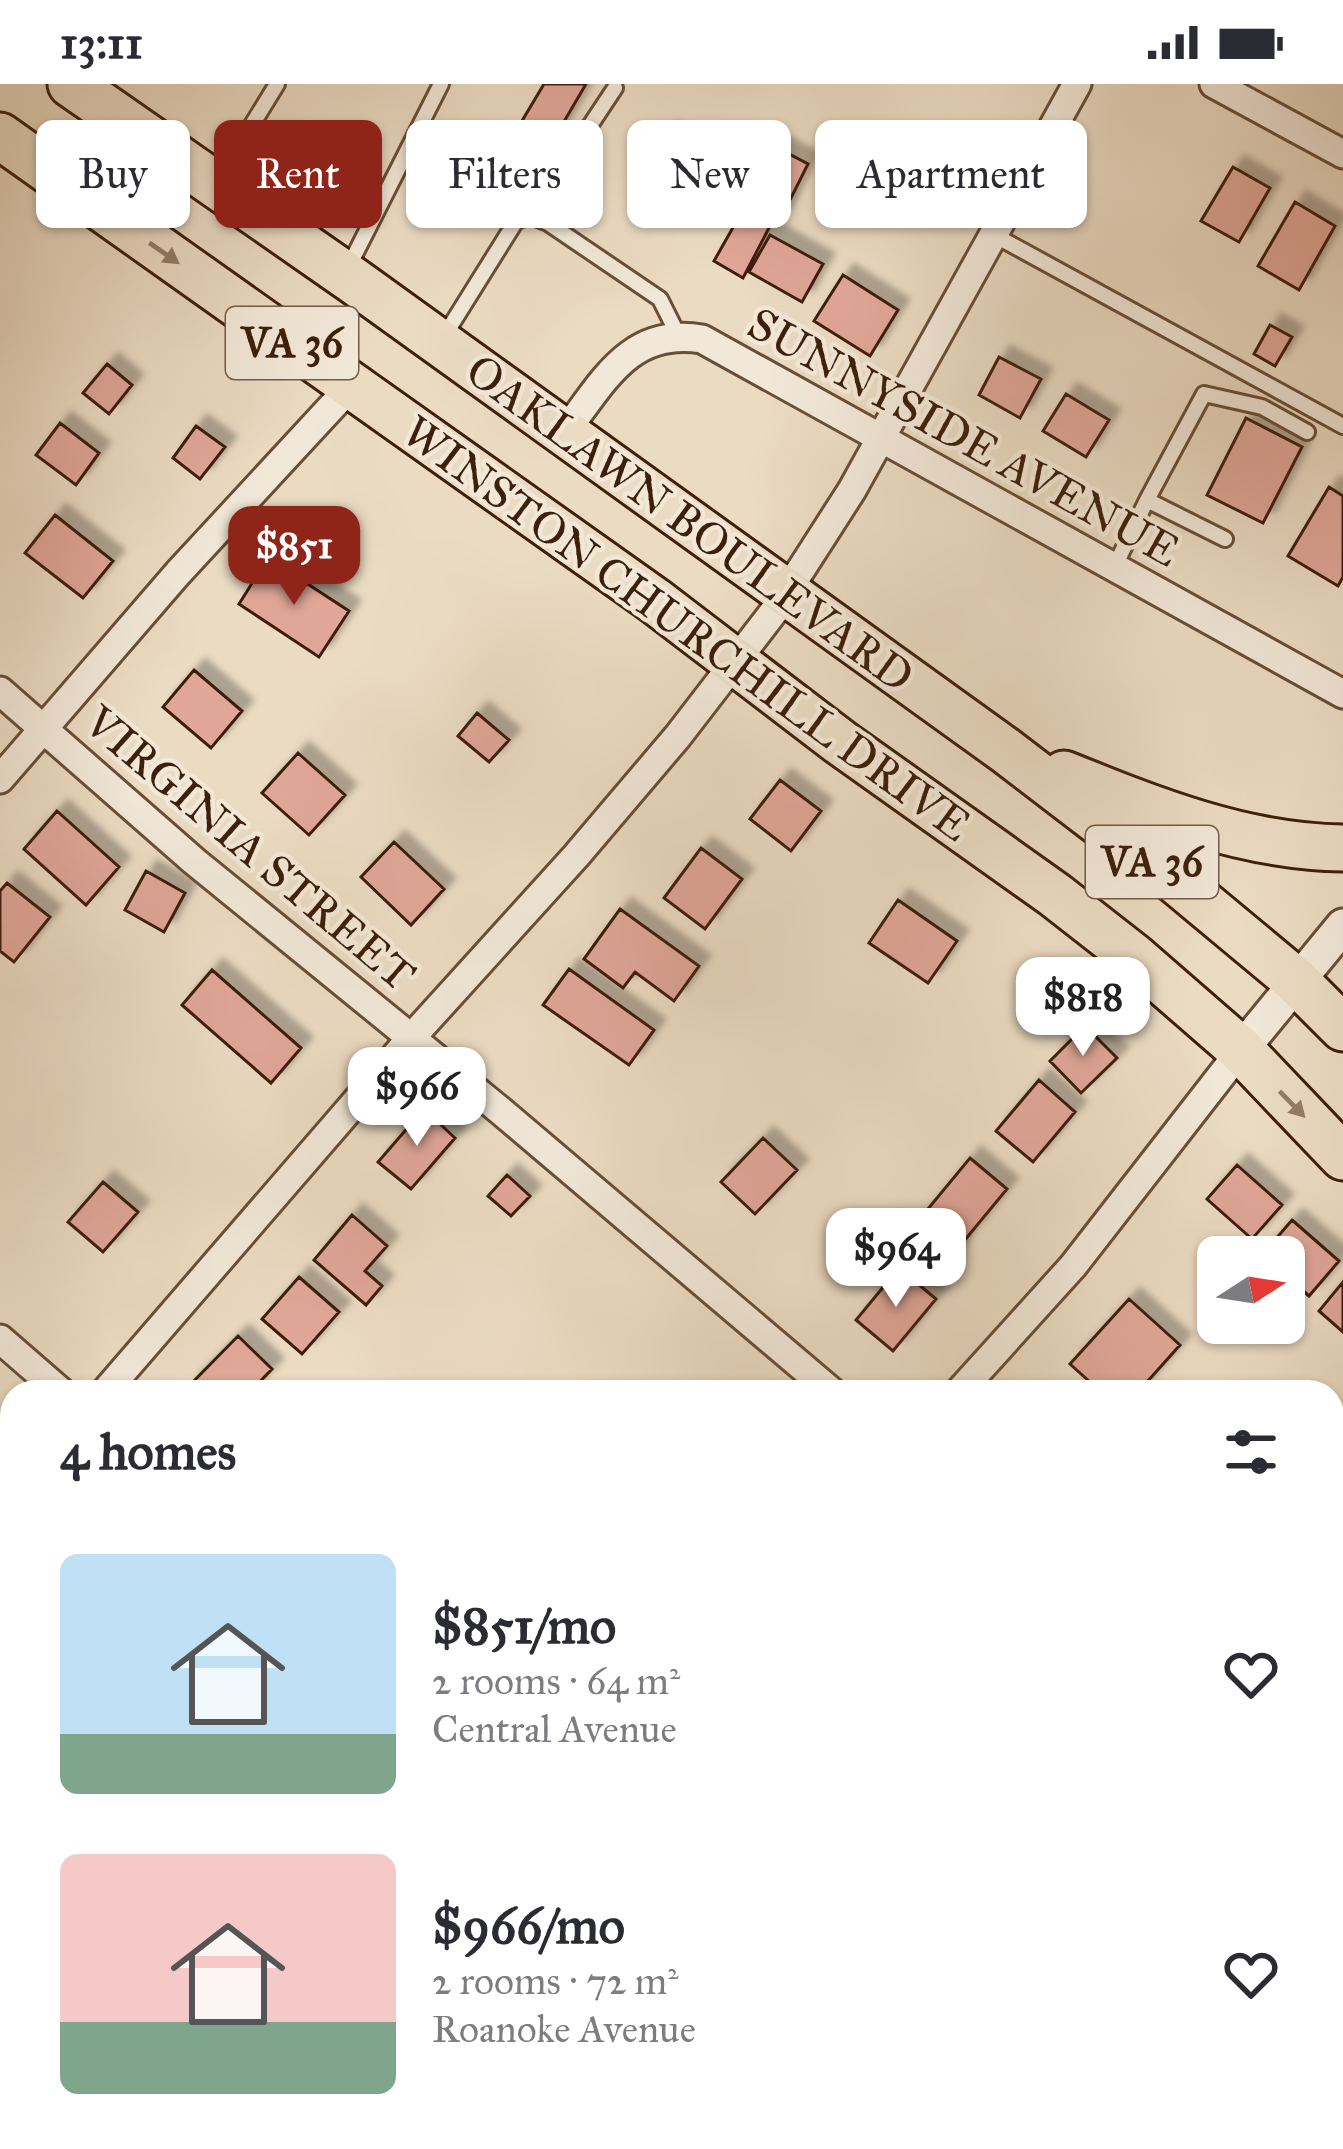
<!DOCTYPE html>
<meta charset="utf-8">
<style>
body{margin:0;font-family:"IM FELL Great Primer",serif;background:#f7f7f7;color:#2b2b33;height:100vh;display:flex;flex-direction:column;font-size:45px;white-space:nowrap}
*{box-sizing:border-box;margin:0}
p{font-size:39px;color:#7c7c81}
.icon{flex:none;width:66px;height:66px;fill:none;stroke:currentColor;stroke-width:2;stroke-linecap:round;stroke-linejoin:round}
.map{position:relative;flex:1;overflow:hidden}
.side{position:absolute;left:0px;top:1296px;width:1344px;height:771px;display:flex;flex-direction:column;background:#fff;border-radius:36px 36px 0 0;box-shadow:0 3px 9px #0004}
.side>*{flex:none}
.banner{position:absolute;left:36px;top:36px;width:1272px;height:108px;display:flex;gap:24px}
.needle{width:78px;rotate:78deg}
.buttons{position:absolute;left:1197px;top:1152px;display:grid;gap:24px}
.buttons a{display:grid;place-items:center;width:108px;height:108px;border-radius:18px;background:#fff;box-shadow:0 3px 9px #0004;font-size:60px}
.price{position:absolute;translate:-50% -102px;padding:0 27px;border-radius:24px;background:#fff;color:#222;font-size:39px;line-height:78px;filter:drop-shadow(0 3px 6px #0008)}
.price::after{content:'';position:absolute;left:50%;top:72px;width:36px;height:27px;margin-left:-18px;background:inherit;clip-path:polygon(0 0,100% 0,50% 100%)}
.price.active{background:#8f2418;color:#fff}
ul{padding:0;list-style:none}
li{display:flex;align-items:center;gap:36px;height:300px;padding:0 60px}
li span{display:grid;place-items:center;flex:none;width:336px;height:240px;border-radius:18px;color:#555}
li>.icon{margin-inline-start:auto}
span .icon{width:144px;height:144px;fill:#fffc;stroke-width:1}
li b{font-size:51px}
h2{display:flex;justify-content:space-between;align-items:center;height:144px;padding:0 60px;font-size:51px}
.pill{padding:0 42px;border-radius:18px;background:#fff;box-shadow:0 3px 9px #0004;font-size:42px;line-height:108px}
.pill.active{background:#8f2418;color:#fff}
.status{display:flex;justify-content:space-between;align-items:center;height:84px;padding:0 60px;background:#fff;direction:ltr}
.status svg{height:33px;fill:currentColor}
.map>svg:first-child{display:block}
.building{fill:#e0a698;stroke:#3e1f08;stroke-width:3;filter:url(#shadow)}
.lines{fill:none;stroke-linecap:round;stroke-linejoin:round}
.service-casing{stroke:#694e37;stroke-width:20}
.minor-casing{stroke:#694e37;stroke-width:33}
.tertiary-casing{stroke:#694e37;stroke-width:39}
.trunk-casing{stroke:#3e1f08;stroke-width:51}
.service{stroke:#f2e8d8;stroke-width:14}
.minor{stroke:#f2e8d8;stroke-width:27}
.tertiary{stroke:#f2e8d8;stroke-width:33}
.trunk{stroke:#ebdbc3;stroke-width:45}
.oneway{fill:#947d66}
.labels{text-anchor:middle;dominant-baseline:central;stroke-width:9;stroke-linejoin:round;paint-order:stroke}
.shield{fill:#f2e8d8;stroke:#745b46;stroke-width:3}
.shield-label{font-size:42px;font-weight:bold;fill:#3e1f08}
.street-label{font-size:45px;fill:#3e1f08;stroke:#f2e8d8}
</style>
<div class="status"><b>13:11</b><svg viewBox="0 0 49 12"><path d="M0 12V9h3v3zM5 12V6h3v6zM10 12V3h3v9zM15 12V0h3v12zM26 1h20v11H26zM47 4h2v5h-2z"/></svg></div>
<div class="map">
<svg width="1343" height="2065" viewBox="0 0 1343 2065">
<defs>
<filter id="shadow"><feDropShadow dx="11" dy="-11" stdDeviation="3" flood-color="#0004"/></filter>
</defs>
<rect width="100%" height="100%" fill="#ebdbc3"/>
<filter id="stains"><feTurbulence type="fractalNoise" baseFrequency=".00167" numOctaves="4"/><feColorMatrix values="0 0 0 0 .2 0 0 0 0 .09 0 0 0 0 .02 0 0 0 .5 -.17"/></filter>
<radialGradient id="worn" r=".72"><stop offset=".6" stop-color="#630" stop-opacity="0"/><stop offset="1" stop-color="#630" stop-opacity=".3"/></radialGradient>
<path class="building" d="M544,0h42l-38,65 -32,-18z
M667,49l23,15 -27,41 -24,-15z
M776,63l32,17 -28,56 -33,-17z
M1233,83l37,21 -31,54 -38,-21z
M1295,118l40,24 -36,64 -41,-24z
M744,124l27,16 -28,54 -29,-17z
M770,151l53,29 -21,38 -53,-30z
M843,191l55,35 -28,46 -56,-35z
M1270,241l22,12 -17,29 -21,-12z
M999,273l42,22 -21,39 -41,-23z
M107,280l25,21 -23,29 -26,-21z
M1066,310l43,26 -23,37 -43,-26z
M1246,334l56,29 -39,76 -56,-28z
M60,339l39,30 -23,32 -40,-30z
M196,342l29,21 -25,32 -27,-21z
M1329,403l14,9v81l-5,9 -50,-30z
M55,431l58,46 -30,37 -58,-45z
M268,474l81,53 -30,46 -80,-53z
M194,586l48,41 -31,37 -48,-41z
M477,629l32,27 -20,22 -31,-26z
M298,669l47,42 -36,40 -47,-42z
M780,696l41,31 -30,40 -41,-32z
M57,727l62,56 -33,38 -62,-56z
M394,758l50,47 -33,36 -50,-48z
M701,764l41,31 -37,50 -41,-31z
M146,787l39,22 -21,39 -39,-22z
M7,799l43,34 -36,45 -14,-11v-60z
M898,816l59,41 -29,42 -59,-40z
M620,825l79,57 -25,35 -39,-29 -12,16 -39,-29z
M569,885l85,61 -25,35 -86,-60z
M212,886l89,78 -30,35 -89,-78z
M1085,942l32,32 -36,35 -31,-32z
M1039,996l36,32 -42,50 -37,-31z
M424,1025l31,29 -44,51 -33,-27z
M763,1054l34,32 -42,44 -34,-32z
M970,1074l37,31 -57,69 -37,-31z
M1237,1081l45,40 -30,34 -45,-40z
M507,1091l23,21 -19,20 -23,-20z
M103,1098l35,30 -35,40 -35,-30z
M352,1131l35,31 -22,25 17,15 -16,19 -52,-45z
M1292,1136l47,41 -30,35 -25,-22v-17l-22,-2z
M899,1184l37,31 -43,52 -37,-31z
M299,1193l40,35 -37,42 -40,-35z
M1343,1198v50l-24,-21z
M1129,1215l51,46 -42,47h-37l-31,-28z
M238,1252l34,33 -22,23h-59l-4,-4z
M0,1525l12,13v33l-12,12z
M1332,1947l11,10v73l-4,5 -7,-6z
M1332,2053l11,12h-65l7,-10z
M433,2055h56l3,3 -7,7h-61z
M716,2055h70l11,10h-85l-3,-2z
M1065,2055h71l-9,10h-56l-8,-7z"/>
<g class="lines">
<g class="service-casing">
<path id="service" d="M220,93l57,-93
M530,132l85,-128
M994,151l349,191
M347,186l94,-186
M443,254l73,-117 14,-5 18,7 112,76 18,36
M1225,455l-78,-39 57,-106 58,13 45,25
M1114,484l33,-68"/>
</g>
<g class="minor-casing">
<path id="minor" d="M1214,0l129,70
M565,348c39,-51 65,-105 137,-93l641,355
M0,607l194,170 308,251 330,280
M0,695l178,-206 173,-187
M0,1255l61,53
M105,1308l306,-354 165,-182 102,-120 97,-126 77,-120 225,-406
M959,1308l114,-126 168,-216
M0,1426l12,-13
M1332,1563l11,-11
M0,1987l12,10
M78,2055l12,10
M935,2055l11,10
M309,2065l8,-10
M897,2065l8,-10"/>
</g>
<g class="tertiary-casing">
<path id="tertiary" d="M1241,966l102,-124"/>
</g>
<g class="trunk-casing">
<path id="trunk" d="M71,0l283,197 651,469 171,131 119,99 48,48
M0,52l654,464 186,142 215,153 78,61 108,94 102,107
M1064,690c89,36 181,73 279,74"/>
</g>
<use href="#service" class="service"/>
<use href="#minor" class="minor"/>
<use href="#tertiary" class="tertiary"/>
<use href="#trunk" class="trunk"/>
</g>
<defs><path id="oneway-solid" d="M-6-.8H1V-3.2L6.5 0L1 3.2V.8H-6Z" transform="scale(3)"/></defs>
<g class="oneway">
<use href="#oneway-solid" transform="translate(164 169) rotate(35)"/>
<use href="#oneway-solid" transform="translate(1292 1020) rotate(46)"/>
</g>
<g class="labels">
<g class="shield">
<rect x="226" y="223" width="132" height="72" rx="9"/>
<rect x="1086" y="742" width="132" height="72" rx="9"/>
</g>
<g class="shield-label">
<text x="292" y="259">VA 36</text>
<text x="1152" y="778">VA 36</text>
</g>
<g class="street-label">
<text transform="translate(964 353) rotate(29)">SUNNYSIDE AVENUE</text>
<text transform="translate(690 439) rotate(36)">OAKLAWN BOULEVARD</text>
<text transform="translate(687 544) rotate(36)">WINSTON CHURCHILL DRIVE</text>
<text transform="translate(250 764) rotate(40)">VIRGINIA STREET</text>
</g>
</g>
<rect width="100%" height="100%" filter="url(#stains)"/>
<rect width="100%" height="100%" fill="url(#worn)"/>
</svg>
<div class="buttons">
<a><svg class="needle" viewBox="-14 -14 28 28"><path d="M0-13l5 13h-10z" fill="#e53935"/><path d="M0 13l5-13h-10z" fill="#7c7c81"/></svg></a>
</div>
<b class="price active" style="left:294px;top:524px">$851</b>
<b class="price" style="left:1083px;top:975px">$818</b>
<b class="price" style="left:417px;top:1065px">$966</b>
<b class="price" style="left:896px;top:1226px">$964</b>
<div class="banner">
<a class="pill">Buy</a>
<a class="pill active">Rent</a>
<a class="pill">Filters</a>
<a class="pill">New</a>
<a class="pill">Apartment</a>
</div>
<section class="side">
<h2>4 homes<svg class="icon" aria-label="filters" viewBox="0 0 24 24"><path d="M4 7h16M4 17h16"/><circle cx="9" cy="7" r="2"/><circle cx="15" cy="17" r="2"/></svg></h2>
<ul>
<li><span style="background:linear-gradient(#bfe0f5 75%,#7fa58c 0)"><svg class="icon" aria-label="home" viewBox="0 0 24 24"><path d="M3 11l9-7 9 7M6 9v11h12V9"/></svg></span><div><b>$851/mo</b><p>2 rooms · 64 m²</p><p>Central Avenue</p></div><svg class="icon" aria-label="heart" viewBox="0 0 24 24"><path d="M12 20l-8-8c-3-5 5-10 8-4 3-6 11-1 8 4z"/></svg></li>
<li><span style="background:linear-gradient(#f6c9c9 70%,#7fa58c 0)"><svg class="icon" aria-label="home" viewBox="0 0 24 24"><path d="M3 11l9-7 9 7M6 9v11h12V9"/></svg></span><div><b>$966/mo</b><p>2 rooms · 72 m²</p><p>Roanoke Avenue</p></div><svg class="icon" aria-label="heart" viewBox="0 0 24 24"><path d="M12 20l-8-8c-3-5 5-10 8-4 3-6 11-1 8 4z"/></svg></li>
</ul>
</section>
</div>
